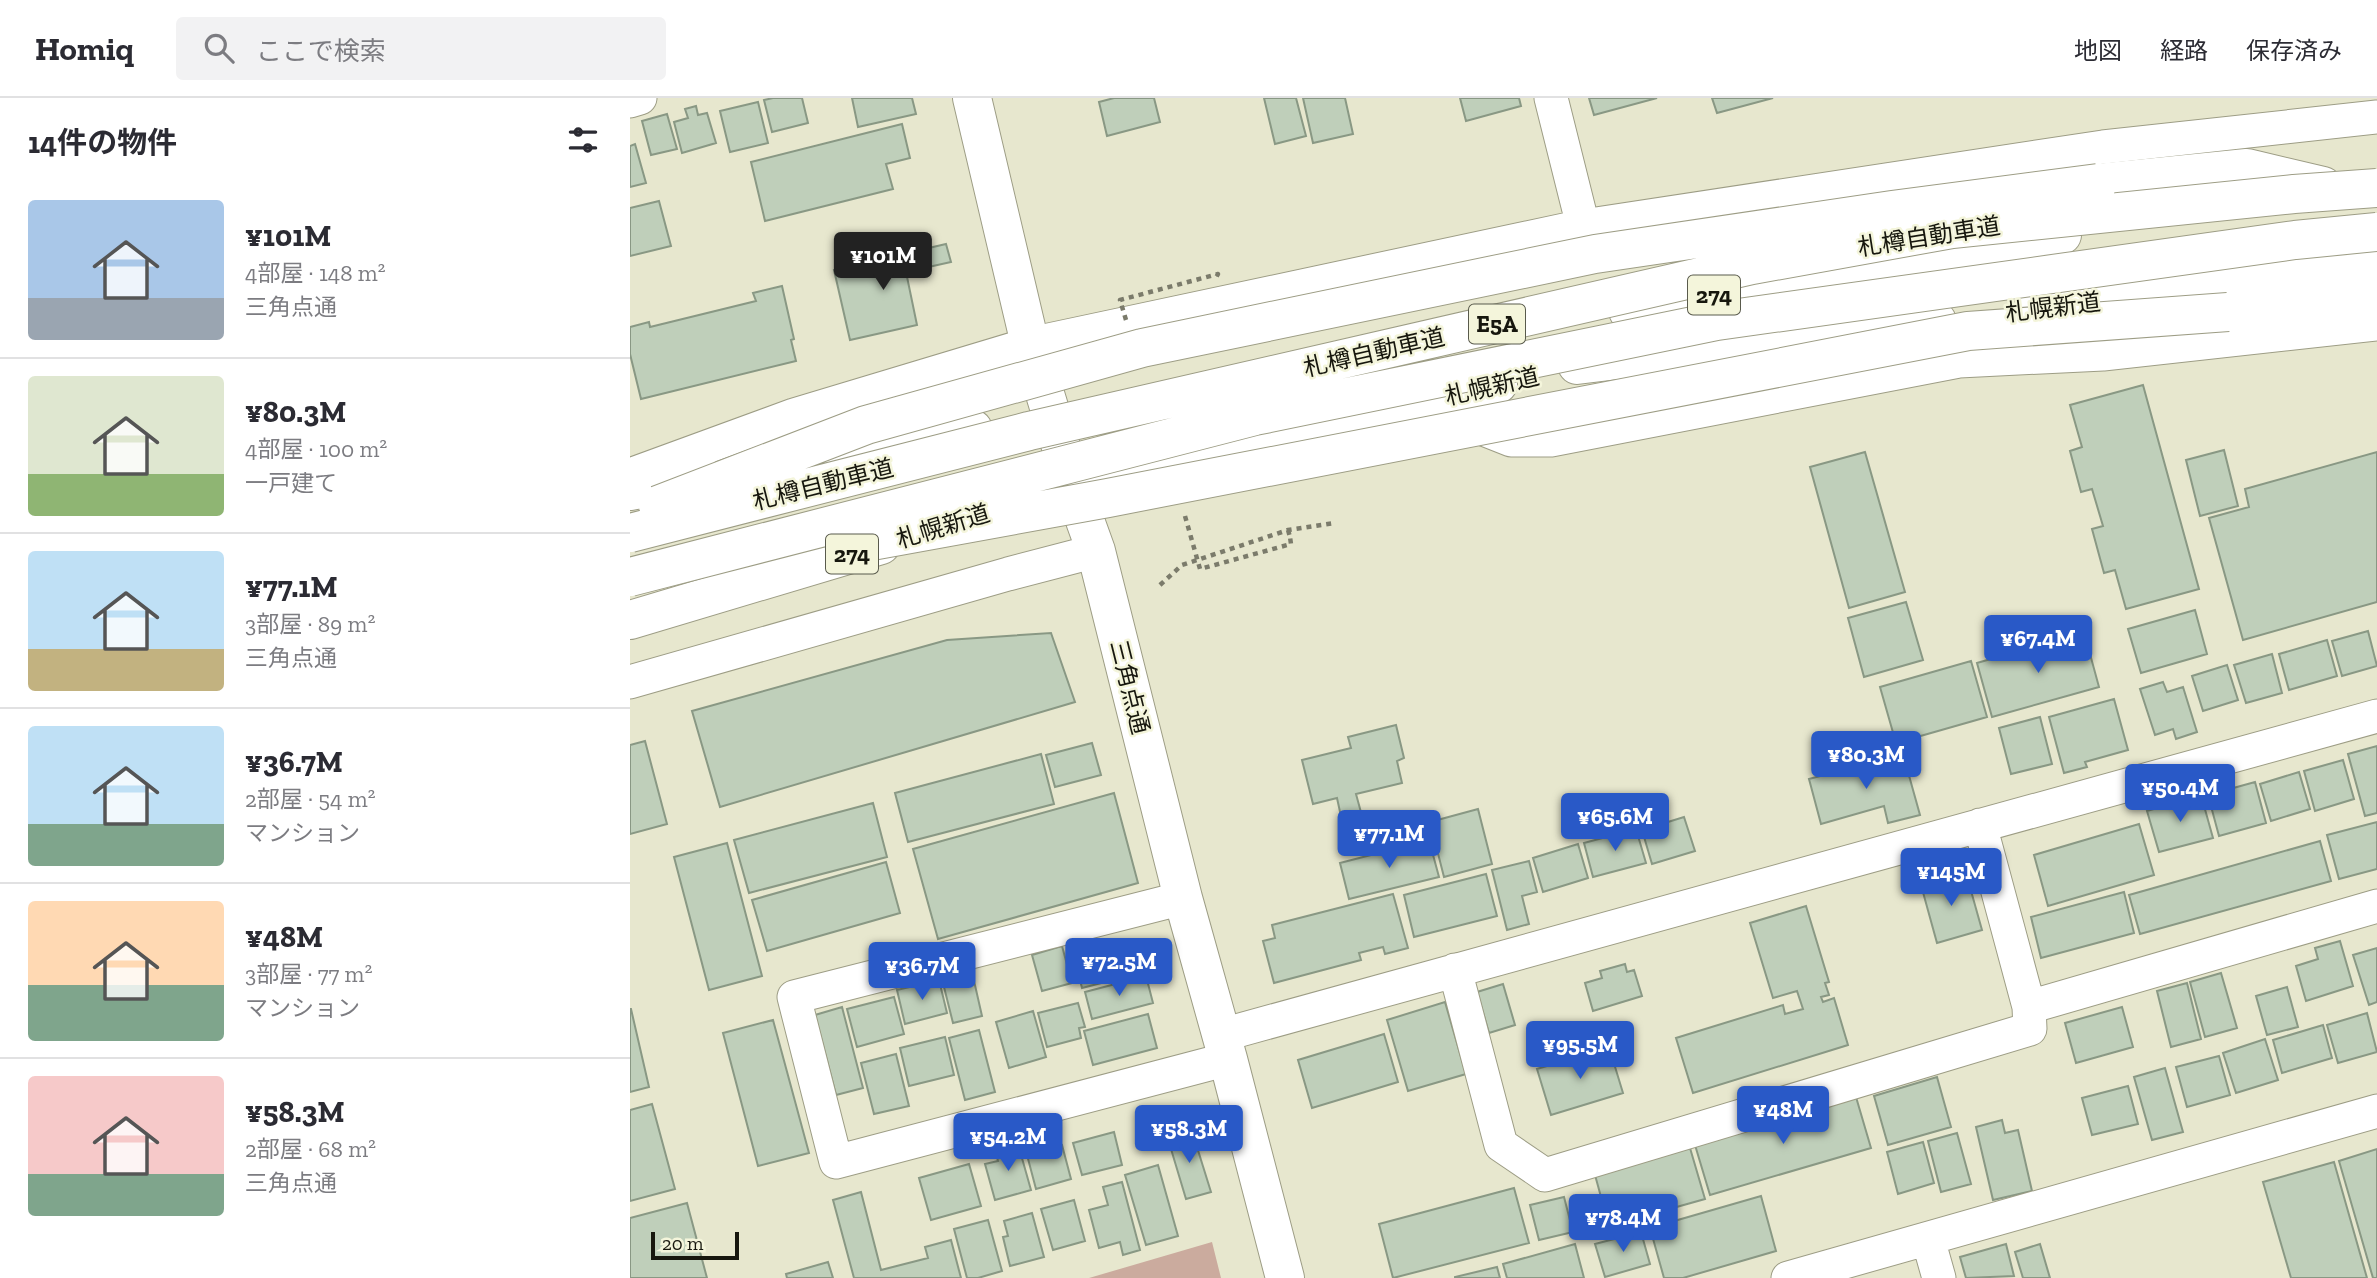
<!DOCTYPE html>
<html lang="ja">
<meta charset="utf-8">
<style>
body{margin:0;font-family:"Zilla Slab","Noto Sans JP",serif;background:#f2f2f3;color:#2b2b33;height:100vh;display:flex;flex-direction:column;font-size:26px;white-space:nowrap}
*{box-sizing:border-box;margin:0}
p{font-size:23px;color:#7c7c81}
.icon{flex:none;width:38px;height:38px;fill:none;stroke:currentColor;stroke-width:2;stroke-linecap:round;stroke-linejoin:round}
.map{position:relative;flex:1;overflow:hidden}
.drawer{display:flex;flex-direction:column;background:#fff;width:630px}
.drawer>*{flex:none}
.scale{position:absolute;left:21px;bottom:18px;width:88px;box-sizing:border-box;padding-left:7px;border:4px solid #17170e;border-top:0;font-size:19px;line-height:24px;white-space:nowrap;color:#17170e;-webkit-text-stroke:5px #f4f5db;paint-order:stroke}
.price{position:absolute;translate:-50% -60px;padding:0 16px;border-radius:7px;background:#2959c7;color:#fff;font-size:23px;line-height:46px;filter:drop-shadow(0 2px 4px #0008)}
.price::after{content:'';position:absolute;left:50%;top:42px;width:21px;height:16px;margin-left:-10px;background:inherit;clip-path:polygon(0 0,100% 0,50% 100%)}
.price.selected{background:#222;color:#fff}
ul{padding:0;list-style:none}
li{display:flex;align-items:center;gap:21px;height:175px;padding:0 28px}
li+li{border-top:2px solid #e1e1e2}
li span{display:grid;place-items:center;flex:none;width:196px;height:140px;border-radius:7px;color:#555}
li>.icon{margin-inline-start:auto}
span .icon{width:84px;height:84px;fill:#fffc;stroke-width:1}
li b{font-size:30px}
h2{display:flex;justify-content:space-between;align-items:center;height:84px;padding:0 28px;font-size:30px}
header{display:flex;align-items:center;gap:42px;box-sizing:border-box;height:98px;padding:0 35px;background:#fff;border-bottom:2px solid #e1e1e2}
header strong{font-size:33px}
nav{display:flex;gap:38px;margin-inline-start:auto;font-size:24px}
.search{width:490px;height:63px;background:#f2f2f3;display:flex;align-items:center;gap:18px;box-sizing:border-box;padding:0 24px;border-radius:7px;color:#7c7c81;font-size:26px}
main{display:flex;flex:1;min-height:0}
.map>svg:first-child{display:block}
.green{fill:#cbab9e}
.building{fill:#bfcfba;stroke:#899884;stroke-width:2}
.lines{fill:none;stroke-linecap:round;stroke-linejoin:round}
.minor-casing{stroke:#9d9d85;stroke-width:35}
.tertiary-casing{stroke:#9d9d85;stroke-width:40}
.trunk-casing{stroke:#9d9d85;stroke-width:40}
.motorway-casing{stroke:#9d9d85;stroke-width:40}
.path{stroke:#7b7b6b;stroke-width:4.5;stroke-dasharray:5 5;stroke-linecap:butt}
.minor{stroke:#fff;stroke-width:33}
.tertiary{stroke:#fff;stroke-width:38}
.trunk{stroke:#fff;stroke-width:38}
.motorway{stroke:#fff;stroke-width:38}
.motorway-bridge-casing{stroke:#9d9d85;stroke-width:40;stroke-linecap:butt}
.path-bridge{stroke:#7b7b6b;stroke-width:4.5;stroke-dasharray:5 5;stroke-linecap:butt}
.motorway-bridge{stroke:#fff;stroke-width:38}
.labels{text-anchor:middle;dominant-baseline:central;stroke-width:5;stroke-linejoin:round;paint-order:stroke}
.shield{fill:#f4f5db;stroke:#595a4c;stroke-width:2}
.shield-label{font-size:23px;font-weight:bold;fill:#17170e}
.street-label{font-size:24px;fill:#17170e;stroke:#f4f5db}
</style>
<header>
<strong>Homiq</strong>
<div class="search"><svg class="icon" aria-label="search" viewBox="0 0 24 24"><circle cx="10" cy="10" r="6"/><path d="M15 15l6 6"/></svg>ここで検索</div>
<nav><a>地図</a><a>経路</a><a>保存済み</a></nav>
</header>
<main>
<section class="drawer">
<h2>14件の物件<svg class="icon" aria-label="filters" viewBox="0 0 24 24"><path d="M4 7h16M4 17h16"/><circle cx="9" cy="7" r="2"/><circle cx="15" cy="17" r="2"/></svg></h2>
<ul>
<li><span style="background:linear-gradient(#a9c7e8 70%,#9aa5b1 0)"><svg class="icon" aria-label="home" viewBox="0 0 24 24"><path d="M3 11l9-7 9 7M6 9v11h12V9"/></svg></span><div><b>¥101M</b><p>4部屋 · 148 m²</p><p>三角点通</p></div></li>
<li><span style="background:linear-gradient(#dfe7d0 70%,#8fb573 0)"><svg class="icon" aria-label="home" viewBox="0 0 24 24"><path d="M3 11l9-7 9 7M6 9v11h12V9"/></svg></span><div><b>¥80.3M</b><p>4部屋 · 100 m²</p><p>一戸建て</p></div></li>
<li><span style="background:linear-gradient(#bfe0f5 70%,#c2b280 0)"><svg class="icon" aria-label="home" viewBox="0 0 24 24"><path d="M3 11l9-7 9 7M6 9v11h12V9"/></svg></span><div><b>¥77.1M</b><p>3部屋 · 89 m²</p><p>三角点通</p></div></li>
<li><span style="background:linear-gradient(#bfe0f5 70%,#7fa58c 0)"><svg class="icon" aria-label="home" viewBox="0 0 24 24"><path d="M3 11l9-7 9 7M6 9v11h12V9"/></svg></span><div><b>¥36.7M</b><p>2部屋 · 54 m²</p><p>マンション</p></div></li>
<li><span style="background:linear-gradient(#ffd9b3 60%,#7fa58c 0)"><svg class="icon" aria-label="home" viewBox="0 0 24 24"><path d="M3 11l9-7 9 7M6 9v11h12V9"/></svg></span><div><b>¥48M</b><p>3部屋 · 77 m²</p><p>マンション</p></div></li>
<li><span style="background:linear-gradient(#f6c9c9 70%,#7fa58c 0)"><svg class="icon" aria-label="home" viewBox="0 0 24 24"><path d="M3 11l9-7 9 7M6 9v11h12V9"/></svg></span><div><b>¥58.3M</b><p>2部屋 · 68 m²</p><p>三角点通</p></div></li>
</ul>
</section>
<div class="map">
<svg width="1747" height="1180" viewBox="0 0 1747 1180">
<rect width="100%" height="100%" fill="#e7e7ce"/>
<path class="green" d="M582,1144l9,36h-132z"/>
<path class="building" d="M143,0h29l6,25 -36,9 -8,-32z
M222,0h60l4,16 -58,13z
M484,0h40l6,24 -53,14 -8,-34z
M634,0h32l10,38 -31,8z
M673,0h42l8,36 -40,9z
M830,0h59l2,8 -55,15z
M959,0h68l-63,17z
M1082,0h61l-56,15z
M128,4l10,41 -38,9 -10,-41z
M66,8l2,9 9,-2 9,30 -34,10 -8,-31 14,-4 -3,-9z
M37,16l10,35 -26,6 -9,-34z
M272,26l8,34 -24,6 7,25 -128,32 -14,-59z
M5,46l11,39 -16,4v-41z
M29,103l12,45 -41,10v-48z
M316,146l5,18 -45,10 11,53 -67,15 -16,-70z
M152,188l12,53 -3,1 5,21 -155,38 -11,-45v-27l19,-5 1,5 106,-26 -3,-8z
M1513,287l56,204 -73,20 -11,-39 -11,3 -12,-44 11,-3 -11,-37 -11,3 -11,-41 12,-4 -12,-42z
M1594,352l14,56 -38,10 -14,-56z
M1235,354l40,140 -56,16 -39,-141z
M1747,354v150l-134,38 -34,-122 40,-11 -4,-18z
M1276,504l17,58 -59,17 -16,-59z
M1565,512l12,44 -66,19 -13,-44z
M1738,533l9,35 -35,10 -10,-35z
M1454,534l15,55 -107,30 -15,-54z
M421,535l24,69 -355,105 -28,-96 255,-71z
M1697,542l10,36 -48,14 -10,-36z
M1642,556l10,39 -36,10 -12,-38z
M1341,563l16,56 -91,26 -16,-56z
M1597,567l11,35 -35,11 -11,-35z
M1533,584l4,10 16,-5 14,45 -21,7 -3,-10 -18,6 -15,-46z
M1484,601l14,51 -43,12 2,5 -23,6 -15,-56z
M1410,619l12,47 -41,10 -12,-46z
M766,627l8,33 -7,3 5,22 -46,11 6,22 -20,5 -5,-23 -24,6 -11,-44 49,-12 -3,-11z
M15,643l22,83 -37,10v-89z
M462,645l9,32 -46,12 -9,-32z
M1747,648v67l-12,3 -17,-62z
M411,656l13,50 -146,38 -13,-49z
M1273,656l17,61 -32,8 -4,-17 -63,18 -12,-45z
M1713,662l11,39 -39,12 -11,-40z
M1669,674l11,37 -39,12 -11,-37z
M1625,684l11,41 -47,13 -11,-41z
M484,695l24,90 -200,56 -25,-90z
M1571,697l12,43 -54,14 -12,-41z
M243,705l14,54 -138,36 -15,-53z
M848,711l14,55 -48,13 -14,-55z
M1054,719l11,34 -43,13 -10,-34z
M1747,724v47l-38,10 -12,-44z
M1509,726l15,51 -106,31 -14,-51z
M1006,731l10,34 -53,14 -9,-34z
M799,742l10,37 -90,22 -9,-36z
M1690,743l11,40 -191,53 -11,-39z
M97,745l35,133 -53,14 -35,-133z
M948,746l10,34 -45,14 -10,-34z
M899,763l8,31 -15,4 7,28 -22,6 -15,-60z
M256,764l14,51 -133,38 -15,-51z
M1336,775l16,57 -45,13 -16,-58z
M856,776l11,42 -83,21 -10,-42z
M1494,794l10,41 -93,25 -10,-41z
M763,796l15,54 -23,6 -2,-7 -24,6 2,7 -87,23 -11,-42 12,-3 -3,-13z
M1176,808l23,76 -4,1 4,12 -8,2 2,5 11,-4 14,47 -155,48 -17,-55 107,-33 2,9 18,-5 -6,-18 -24,7 -23,-75z
M1710,843l13,45 -47,15 -10,-35 22,-7 -3,-11z
M506,846l8,28 -62,16 -7,-28z
M432,848l10,37 -30,8 -10,-36z
M1747,850v54l-8,3 -16,-50z
M995,866l2,8 7,-2 8,26 -49,15 -8,-28 17,-5 -2,-7z
M342,874l10,44 -29,7 -11,-44z
M1591,875l16,55 -32,9 -15,-55z
M516,878l7,27 -61,16 -7,-27z
M309,882l8,33 -42,11 -8,-34z
M1557,885l14,56 -30,8 -14,-56z
M873,886l12,41 -26,8 -12,-41z
M1657,889l11,40 -31,8 -11,-39z
M264,899l10,37 -47,13 -10,-38z
M815,904l21,72 -58,17 -21,-71z
M448,905l7,24 -6,1 2,10 -34,9 -9,-34z
M212,909l21,81 -27,7 -21,-80z
M1492,909l11,40 -57,16 -11,-40z
M1,911l18,78 -19,5v-83z
M403,913l13,46 -37,11 -13,-46z
M1737,915l10,39 -39,11 -11,-38z
M518,916l9,34 -64,17 -9,-34z
M143,922l36,133 -51,13 -35,-133z
M1693,927l9,33 -50,15 -9,-33z
M349,932l16,62 -30,8 -16,-62z
M754,936l14,48 -86,26 -14,-48z
M315,939l9,38 -45,11 -9,-38z
M1635,941l13,41 -42,13 -13,-40z
M979,949l14,46 -72,22 -14,-46z
M266,956l13,52 -35,8 -13,-51z
M1589,958l11,39 -43,12 -11,-40z
M1535,970l18,64 -31,8 -18,-63z
M1307,979l14,50 -63,18 -14,-49z
M1498,988l10,38 -46,11 -10,-37z
M1226,999l15,51 -161,47 -15,-50z
M22,1006l23,85 -45,12v-91z
M1372,1022l3,13 13,-3 14,61 -39,9 -17,-73z
M562,1033l19,61 -25,7 -18,-60z
M484,1034l8,33 -40,10 -9,-32z
M1327,1035l14,51 -30,8 -13,-51z
M1293,1044l11,41 -36,11 -11,-42z
M388,1046l13,46 -36,10 -10,-36 13,-3 -3,-11z
M432,1047l9,34 -35,10 -9,-34z
M1060,1050l15,51 -96,27 -14,-51z
M1747,1051v129h-4l-34,-117z
M1704,1064l33,116h-76l-28,-96z
M339,1066l12,42 -50,14 -12,-42z
M528,1067l20,71 -32,9 -21,-70z
M492,1084l18,68 -17,5 -3,-13 -21,6 -10,-38 19,-5 -5,-18z
M884,1090l15,55 -136,35 -14,-54z
M231,1094l20,78 47,-12 -3,-11 26,-7 10,38h-107l-21,-78z
M1131,1098l15,55 -93,27h-19l-14,-50z
M934,1099l9,35 -34,8 -9,-35z
M444,1102l11,41 -32,9 -12,-41z
M57,1105l20,75h-77v-60z
M402,1115l12,44 -34,9 -7,-29 5,-1 -4,-15z
M358,1122l14,51 -24,7h-11l-13,-49z
M1011,1134l9,32 -45,13 -10,-33z
M945,1146l9,34h-77l-4,-14z
M1376,1146l8,32 -48,2 -6,-21z
M1410,1146l10,34h-27l-8,-26z
M198,1164l5,16h-46l-1,-4z
M867,1169l3,11h-45v-1z"/>
<g class="lines">
<g class="minor-casing">
<path id="minor" d="M921,0l32,128
M0,3l10,-3
M838,325l43,17h40l408,-79 144,-7 274,-30
M0,377l164,-60 236,-71 553,-118 520,-79 274,-30
M0,584l378,-108 88,-23
M1350,727l49,182 348,-101
M553,800l-389,99 42,165 392,-103
M825,872l46,175 44,30 485,-146 -1,-22
M592,937l1155,-319
M1298,1141l11,39
M1158,1180l589,-167"/>
</g>
<g class="tertiary-casing">
<path id="tertiary" d="M342,0l58,246 43,143 23,64 87,347 45,161 57,219"/>
</g>
<g class="trunk-casing">
<path id="trunk" d="M1402,212l345,-43
M998,213l434,-76
M947,267l360,-44
M172,362l171,-31
M433,392l435,-106
M0,393l74,-14
M0,522l251,-75"/>
</g>
<g class="motorway-casing">
<path id="motorway" d="M1468,85l149,-15 76,18
M1598,214l149,-15"/>
</g>
<path class="path" d="M658,432l2,7
M530,487l22,-20 106,-35 46,-7"/>
<use href="#minor" class="minor"/>
<use href="#tertiary" class="tertiary"/>
<use href="#trunk" class="trunk"/>
<use href="#motorway" class="motorway"/>
<g class="motorway-bridge-casing">
<path id="motorway-bridge" d="M28,407l208,-80 276,-77 453,-94 297,-44 206,-27
M0,435l399,-102 723,-166 200,-36 342,-35 83,-6
M214,448l264,-48 860,-167 260,-19
M0,479l625,-161 462,-95 578,-81 82,-8"/>
</g>
<path class="path-bridge" d="M496,222l-6,-20 98,-26 -3,5
M555,418l15,53 91,-25 -1,-7"/>
<use href="#motorway-bridge" class="motorway-bridge"/>
</g>
<g class="labels">
<g class="shield">
<rect x="1058" y="177.5" width="52" height="39" rx="5"/>
<rect x="839" y="206.5" width="56" height="39" rx="5"/>
<rect x="196" y="436.5" width="52" height="39" rx="5"/>
</g>
<g class="shield-label">
<text x="1084" y="197">274</text>
<text x="867" y="226">E5A</text>
<text x="222" y="456">274</text>
</g>
<g class="street-label">
<text transform="translate(1299 138) rotate(-9)">札樽自動車道</text>
<text transform="translate(1423 209) rotate(-7)">札幌新道</text>
<text transform="translate(744 254) rotate(-13)">札樽自動車道</text>
<text transform="translate(862 288) rotate(-13)">札幌新道</text>
<text transform="translate(193 386) rotate(-14)">札樽自動車道</text>
<text transform="translate(313 428) rotate(-17)">札幌新道</text>
<text transform="translate(500 589) rotate(76)">三角点通</text>
</g>
</g>
</svg>
<div class="scale">20 m</div>
<b class="price selected" style="left:253px;top:194px">¥101M</b>
<b class="price" style="left:1408px;top:577px">¥67.4M</b>
<b class="price" style="left:1236px;top:693px">¥80.3M</b>
<b class="price" style="left:1550px;top:726px">¥50.4M</b>
<b class="price" style="left:985px;top:755px">¥65.6M</b>
<b class="price" style="left:759px;top:772px">¥77.1M</b>
<b class="price" style="left:1321px;top:810px">¥145M</b>
<b class="price" style="left:489px;top:900px">¥72.5M</b>
<b class="price" style="left:292px;top:904px">¥36.7M</b>
<b class="price" style="left:950px;top:983px">¥95.5M</b>
<b class="price" style="left:1153px;top:1048px">¥48M</b>
<b class="price" style="left:559px;top:1067px">¥58.3M</b>
<b class="price" style="left:378px;top:1075px">¥54.2M</b>
<b class="price" style="left:993px;top:1156px">¥78.4M</b>
</div>
</main>
